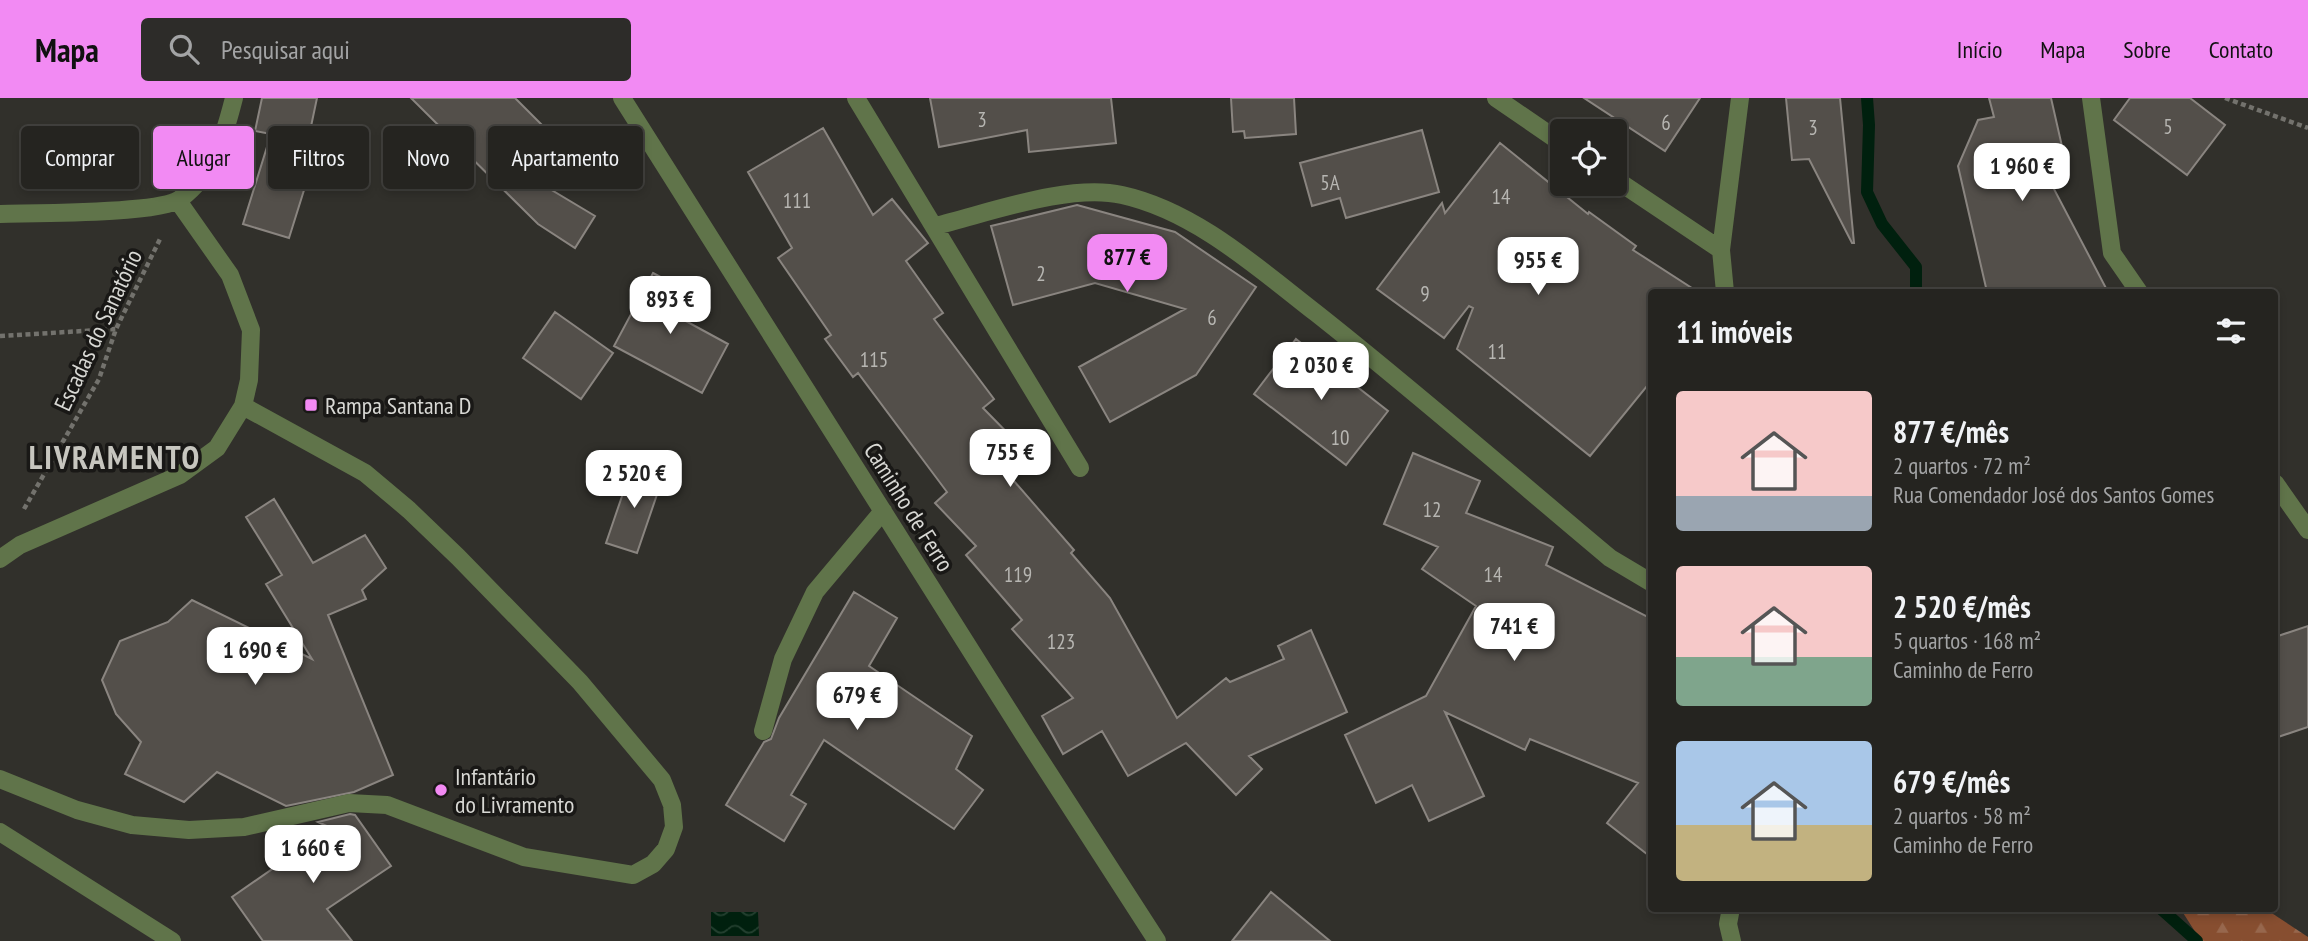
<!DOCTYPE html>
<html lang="pt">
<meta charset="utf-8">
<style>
body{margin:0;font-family:"PT Sans Narrow",sans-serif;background:#2d2c29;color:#f1f3f6;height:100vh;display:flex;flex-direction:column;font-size:26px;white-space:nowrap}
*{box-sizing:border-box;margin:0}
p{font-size:23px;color:#a3a4a5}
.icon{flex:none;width:38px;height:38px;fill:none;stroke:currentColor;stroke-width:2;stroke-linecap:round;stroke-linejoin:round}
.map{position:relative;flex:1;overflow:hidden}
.side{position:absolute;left:1648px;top:191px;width:630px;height:623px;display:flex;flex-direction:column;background:#252420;border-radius:7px;box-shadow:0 4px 10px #0003,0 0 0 2px #42413e}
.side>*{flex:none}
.banner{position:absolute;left:21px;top:28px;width:665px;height:63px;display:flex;gap:14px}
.tools{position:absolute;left:1550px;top:21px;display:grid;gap:14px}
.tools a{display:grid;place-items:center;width:77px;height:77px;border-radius:7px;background:#252420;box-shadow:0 4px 10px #0003,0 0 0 2px #42413e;font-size:35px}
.price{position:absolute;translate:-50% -60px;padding:0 16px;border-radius:14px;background:#fff;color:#222;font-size:23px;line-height:46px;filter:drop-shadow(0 2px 4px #0008)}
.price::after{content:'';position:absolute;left:50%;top:42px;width:21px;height:16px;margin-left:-10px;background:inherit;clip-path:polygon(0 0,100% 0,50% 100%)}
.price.on{background:#f28af3;color:#111}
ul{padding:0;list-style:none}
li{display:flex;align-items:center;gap:21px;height:175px;padding:0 28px}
li span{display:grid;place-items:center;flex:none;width:196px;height:140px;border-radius:7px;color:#555}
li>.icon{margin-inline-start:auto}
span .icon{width:84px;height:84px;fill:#fffc;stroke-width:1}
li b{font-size:30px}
h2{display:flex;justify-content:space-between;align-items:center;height:84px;padding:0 28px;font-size:30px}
.tag{padding:0 24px;border-radius:7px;background:#252420;box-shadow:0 4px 10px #0003,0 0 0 2px #42413e;font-size:24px;line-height:63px}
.tag.on{background:#f28af3;color:#111}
header{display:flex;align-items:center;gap:42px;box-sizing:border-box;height:98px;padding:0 35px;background:#f28af3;color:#111}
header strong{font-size:33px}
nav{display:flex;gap:38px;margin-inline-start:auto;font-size:24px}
.search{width:490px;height:63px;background:#2d2c29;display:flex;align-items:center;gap:18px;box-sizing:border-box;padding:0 24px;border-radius:7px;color:#a3a4a5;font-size:26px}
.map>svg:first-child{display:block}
.forest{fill:url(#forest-firs)}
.water{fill:url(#water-waves)}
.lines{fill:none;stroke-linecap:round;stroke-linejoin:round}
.stream{stroke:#00200e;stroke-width:12}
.building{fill:#534f4a;stroke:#8a8580;stroke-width:2}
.path{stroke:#73726d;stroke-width:4.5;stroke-dasharray:5 3.5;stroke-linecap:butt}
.minor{stroke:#60744a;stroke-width:18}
.poi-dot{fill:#f28af3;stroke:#191816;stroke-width:2.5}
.labels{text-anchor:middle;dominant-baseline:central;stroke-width:7;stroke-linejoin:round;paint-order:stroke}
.number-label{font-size:21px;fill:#b7b6b2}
.street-label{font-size:24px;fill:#d8d8d4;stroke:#191816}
.poi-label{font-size:24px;fill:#d8d8d4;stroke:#191816;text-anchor:start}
.district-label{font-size:32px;font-weight:bold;letter-spacing:2px;fill:#c7c6bf;stroke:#191816}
</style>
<header>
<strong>Mapa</strong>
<div class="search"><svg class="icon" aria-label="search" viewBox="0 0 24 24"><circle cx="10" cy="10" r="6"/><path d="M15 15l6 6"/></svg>Pesquisar aqui</div>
<nav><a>Início</a><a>Mapa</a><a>Sobre</a><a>Contato</a></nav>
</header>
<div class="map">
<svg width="2308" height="843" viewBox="0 0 2308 843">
<defs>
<pattern id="forest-firs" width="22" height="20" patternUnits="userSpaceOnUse" patternTransform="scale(1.75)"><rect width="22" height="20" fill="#874e30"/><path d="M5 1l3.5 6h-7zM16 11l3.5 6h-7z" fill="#97674d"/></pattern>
<pattern id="water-waves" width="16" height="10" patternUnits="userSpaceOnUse" patternTransform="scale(1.75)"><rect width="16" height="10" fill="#00200e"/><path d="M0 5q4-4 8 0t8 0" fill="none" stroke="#244030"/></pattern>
</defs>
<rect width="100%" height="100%" fill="#31302b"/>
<path class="forest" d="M2180,810h84l44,29v4h-107z"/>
<path class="water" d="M711,814h47l1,24h-48z"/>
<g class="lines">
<path class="stream" d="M1867,0l2,27 -2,67 15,32 34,43v25
M2160,810l37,33"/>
</g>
<path class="building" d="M262,0h55l-15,71 8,2 -21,67 -46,-14 28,-90 -16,-3z
M411,0h104l55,55 -30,30 55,33 -20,32 -37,-24z
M930,0h181l5,45 -87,9 -2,-22 -88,17z
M1231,0h63l2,36 -51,4 -1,-7 -11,1z
M1584,0h116l-35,53z
M1786,0h54l14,145h-2l-43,-84 -17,1z
M1989,0h62l15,66 -22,6 64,122h-121l-29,-126 20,-46 16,-3z
M2130,0h60l35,27 -38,50 -73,-55z
M823,30l50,87 19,-16 36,44 -22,18 37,52 -9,6 60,80 -11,9 44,45 -20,20 67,77 -3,3 39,45 67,120 49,-40 4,4 54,-23 -6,-13 33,-16 36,82 -98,44 13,13 -26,26 -50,-52 -58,33 -26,-45 -39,23 -21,-38 31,-18 -61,-69 10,-9 -56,-65 10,-9 -41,-43 12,-11 -89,-119 -5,4 -28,-38 6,-4 -53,-77 14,-10 -44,-76z
M1422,32l17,62 -93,26 -6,-20 -28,8 -12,-43z
M1500,45l88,71 1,-2 47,34 -3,4 65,42h-46v88l-62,76 -133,-107 16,-41 -4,-2 -25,32 -67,-49 65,-86 3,10z
M1077,107l98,27 81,55 -60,88 -86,47 -31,-55 106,-58 -90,-26 -82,22 -22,-79z
M653,175l41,22 -12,24 46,25 -26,49 -88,-47z
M555,214l58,41 -32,46 -58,-41z
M1296,241l92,72 -42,54 -92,-71z
M1413,355l67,28 -14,32 87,34 -7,18 106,54v239l-45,-35 31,-40 -108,-44 -5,11 -80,-38 39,84 -55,25 -17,-36 -36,18 -31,-68 81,-39 50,-90 -54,-37 16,-22 -54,-23z
M632,369l31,10 -26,76 -31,-10z
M274,401l39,64 52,-28 21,33 -24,22 4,9 -38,16 65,160 -39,17 -68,14 -69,-34 -33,30 -59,-28 16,-32 -25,-28 -14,-34 18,-39 48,-19 24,-22 120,59 -46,-75 16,-9 -36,-58z
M854,494l43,26 -28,48 103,70 -16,33 27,21 -29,39 -130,-89 -33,55 15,9 -22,37 -58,-36 38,-63 7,-3 8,-21z
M2308,528v101l-33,11v-101z
M350,716l5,1 36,51 -64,43 25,32h-89l-31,-44 99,-69 -13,-6z
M1271,794l59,49h-98z"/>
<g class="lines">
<path class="path" d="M2225,0l83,30
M0,238l116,-7
M24,411l75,-130 17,-50 45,-92"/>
<path class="minor" d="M622,0l404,640 131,203
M856,0l224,370
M1496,0l67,46
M2091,0l21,155 27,39
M1615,81l106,71
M0,116c32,-1 160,0 180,-15 34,-25 44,-62 54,-101
M935,128c54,-13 134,-43 187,-31 73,16 136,73 194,118 100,79 196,163 294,245l42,25
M1725,194l-4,-42 19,-152
M2275,385l33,47
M0,461l20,-14 160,-70 37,-27 26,-42 6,-26 2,-50 -21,-55 -52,-74
M763,633l20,-72 32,-67 68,-81
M0,681l77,31 55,15 57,5 55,-3 105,-24 38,2 137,52 109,18 20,-11 13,-15 8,-22 -2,-22 -10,-25 -82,-98 -122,-125 -49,-47 -44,-37 -122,-67
M0,734l172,109
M1731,810l-3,16 4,17"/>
</g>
<g class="poi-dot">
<rect x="304" y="300" width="14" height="14" rx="3.5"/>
<circle cx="441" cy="692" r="7"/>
</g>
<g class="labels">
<g class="number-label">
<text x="982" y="21">3</text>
<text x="1666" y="24">6</text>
<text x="2168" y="28">5</text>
<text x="1813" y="29">3</text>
<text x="1330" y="84">5A</text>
<text x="1501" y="98">14</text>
<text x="797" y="102">111</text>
<text x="1041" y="175">2</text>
<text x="1425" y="195">9</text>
<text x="1212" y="219">6</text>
<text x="1497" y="253">11</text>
<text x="874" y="261">115</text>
<text x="1340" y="339">10</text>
<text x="1432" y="411">12</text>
<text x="1018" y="476">119</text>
<text x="1493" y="476">14</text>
<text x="1061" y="543">123</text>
</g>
<g class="street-label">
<text transform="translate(98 232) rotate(-65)">Escadas do Sanatório</text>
<text transform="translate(909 409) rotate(58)">Caminho de Ferro</text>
</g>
<g class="poi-label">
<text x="325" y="307">Rampa Santana D</text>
<text x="455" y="678">Infantário<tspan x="455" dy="28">do Livramento</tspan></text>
</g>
<g class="district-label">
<text x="115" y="359">LIVRAMENTO</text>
</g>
</g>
</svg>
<div class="tools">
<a><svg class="icon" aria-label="locate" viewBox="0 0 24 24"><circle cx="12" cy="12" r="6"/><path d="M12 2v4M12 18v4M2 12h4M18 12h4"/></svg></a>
</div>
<b class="price" style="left:2022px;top:105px">1 960 €</b>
<b class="price on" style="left:1127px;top:196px">877 €</b>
<b class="price" style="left:1538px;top:199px">955 €</b>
<b class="price" style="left:670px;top:238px">893 €</b>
<b class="price" style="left:1321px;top:304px">2 030 €</b>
<b class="price" style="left:1010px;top:391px">755 €</b>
<b class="price" style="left:634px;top:412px">2 520 €</b>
<b class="price" style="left:1514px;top:565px">741 €</b>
<b class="price" style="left:255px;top:589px">1 690 €</b>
<b class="price" style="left:857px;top:634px">679 €</b>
<b class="price" style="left:313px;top:787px">1 660 €</b>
<div class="banner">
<a class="tag">Comprar</a>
<a class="tag on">Alugar</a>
<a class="tag">Filtros</a>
<a class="tag">Novo</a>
<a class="tag">Apartamento</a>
</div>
<section class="side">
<h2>11 imóveis<svg class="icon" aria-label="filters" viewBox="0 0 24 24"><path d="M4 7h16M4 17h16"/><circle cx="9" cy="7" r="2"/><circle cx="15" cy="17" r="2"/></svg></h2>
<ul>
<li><span style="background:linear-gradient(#f6c9c9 75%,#9aa5b1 0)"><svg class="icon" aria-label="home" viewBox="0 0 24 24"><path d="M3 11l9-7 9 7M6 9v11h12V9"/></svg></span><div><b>877 €/mês</b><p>2 quartos · 72 m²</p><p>Rua Comendador José dos Santos Gomes</p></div></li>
<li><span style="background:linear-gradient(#f6c9c9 65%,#7fa58c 0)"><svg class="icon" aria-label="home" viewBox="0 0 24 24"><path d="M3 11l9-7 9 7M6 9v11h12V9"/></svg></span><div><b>2 520 €/mês</b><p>5 quartos · 168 m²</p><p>Caminho de Ferro</p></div></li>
<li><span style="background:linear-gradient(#a9c7e8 60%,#c2b280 0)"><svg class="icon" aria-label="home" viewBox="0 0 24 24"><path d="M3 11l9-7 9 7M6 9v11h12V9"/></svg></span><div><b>679 €/mês</b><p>2 quartos · 58 m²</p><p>Caminho de Ferro</p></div></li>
</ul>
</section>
</div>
